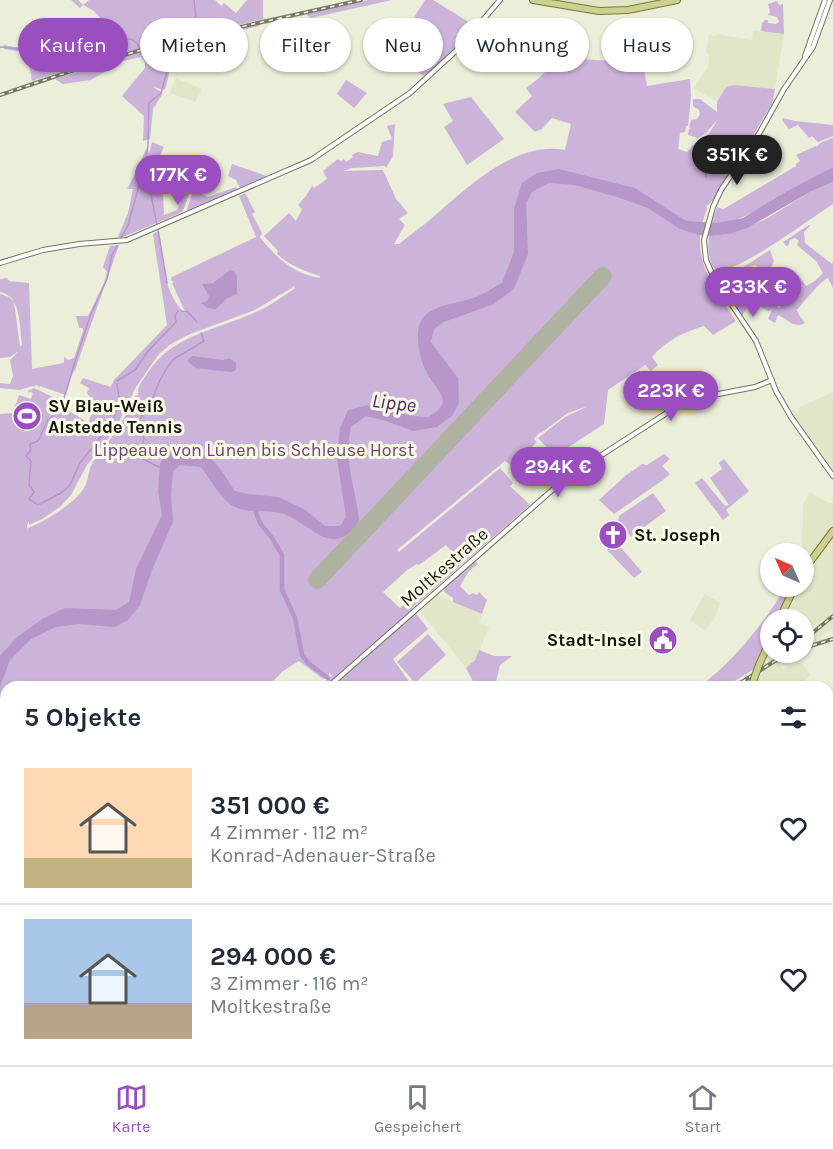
<!DOCTYPE html>
<html lang="de">
<meta charset="utf-8">
<style>
body{margin:0;font-family:Karla,sans-serif;background:#f2f2f3;color:#1f2937;height:100vh;display:flex;flex-direction:column;font-size:22px;white-space:nowrap}
*{box-sizing:border-box;margin:0}
p{font-size:20px;color:#747a83}
.icon{flex:none;width:33px;height:33px;fill:none;stroke:currentColor;stroke-width:2;stroke-linecap:round;stroke-linejoin:round}
.map{position:relative;flex:1;overflow:hidden}
.sheet{position:absolute;left:0px;top:681px;width:834px;height:384px;display:flex;flex-direction:column;background:#fff;border-radius:18px 18px 0 0;box-shadow:0 2px 4px #0004}
.sheet>*{flex:none}
.guide{position:absolute;left:18px;top:18px;width:798px;height:54px;display:flex;gap:12px}
.needle{width:39px;rotate:315deg}
.tools{position:absolute;left:760px;top:543px;display:grid;gap:12px}
.tools a{display:grid;place-items:center;width:54px;height:54px;border-radius:50%;background:#fff;box-shadow:0 2px 4px #0004;font-size:30px}
.price{position:absolute;translate:-50% -51px;padding:0 14px;border-radius:21px;background:#9a4ec0;color:#fff;font-size:20px;line-height:39px;filter:drop-shadow(0 2px 3px #0008)}
.price::after{content:'';position:absolute;left:50%;top:36px;width:18px;height:14px;margin-left:-9px;background:inherit;clip-path:polygon(0 0,100% 0,50% 100%)}
.price.on{background:#222;color:#fff}
ul{padding:0;list-style:none}
li{display:flex;align-items:center;gap:18px;height:150px;padding:0 24px}
li+li{border-top:2px solid #e0e1e3}
li span{display:grid;place-items:center;flex:none;width:168px;height:120px;border-radius:0px;color:#555}
li>.icon{margin-inline-start:auto}
span .icon{width:72px;height:72px;fill:#fffc;stroke-width:1}
li b{font-size:26px}
h2{display:flex;justify-content:space-between;align-items:center;height:72px;padding:0 24px;font-size:26px}
.chip{padding:0 21px;border-radius:27px;background:#fff;box-shadow:0 2px 4px #0004;font-size:21px;line-height:54px}
.chip.on{background:#9a4ec0;color:#fff}
.menu{display:flex;justify-content:space-around;align-items:center;height:84px;border-top:2px solid #e0e1e3;background:#fff;font-size:16px;color:#747a83}
.menu a{display:grid;justify-items:center;gap:3px}
.menu .on{color:#9a4ec0}
.map>svg:first-child{display:block}
.built{fill:#e2e6c8}
.green{fill:#ccb3da;fill-rule:evenodd}
.water{fill:#b796ca}
.lines{fill:none;stroke-linecap:round;stroke-linejoin:round}
.stream{stroke:#b796ca;stroke-width:1.5}
.river{stroke:#b796ca;stroke-width:4.5}
.runway{stroke:#b0b3a1;stroke-width:18}
.minor-casing{stroke:#727460;stroke-width:6}
.major-casing{stroke:#767a33;stroke-width:8}
.minor{stroke:#fff;stroke-width:4}
.major{stroke:#ccd091;stroke-width:6}
.rail-casing{stroke:#76786a;stroke-width:4}
.rail{stroke:#f9fbe5;stroke-width:1.5;stroke-dasharray:4.5;stroke-linecap:butt}
.major-bridge-casing{stroke:#767a33;stroke-width:8;stroke-linecap:butt}
.major-bridge{stroke:#ccd091;stroke-width:6}
.labels{text-anchor:middle;dominant-baseline:central;stroke-width:6;stroke-linejoin:round;paint-order:stroke}
.poi-label{font-size:18px;font-weight:bold;fill:#14150d;stroke:#f9fbe5;text-anchor:start}
.park-label{font-size:18px;fill:#6c4182;stroke:#f9fbe5}
.street-label{font-size:18px;fill:#14150d;stroke:#f9fbe5}
.water-label{font-size:20px;font-style:italic;fill:#502664;stroke:#f9fbe5}
</style>
<div class="map">
<svg width="833" height="1065" viewBox="0 0 833 1065">
<rect width="100%" height="100%" fill="#ebeed8"/>
<path class="built" d="M547,0h114l-51,9 -20,-1z
M263,19l-2,4 -120,28v-2z
M754,31l30,3 -9,55 -42,-4 -7,3 -9,14 -24,-14 15,-21 1,-10 -3,-5 3,-17 7,1 1,-2 35,6z
M138,49l1,3 -139,45v-4l54,-20 59,-18z
M176,78l26,11 -7,13 -25,-9z
M180,156l19,9 -10,28 -32,-14 7,-16 13,5 3,-6 -2,-2z
M833,392v77l-40,-54 5,-3 2,-5z
M809,492l20,11 4,-1v126l-13,9 2,2 11,-1v3l-12,2 -17,7v-14l23,-19 -23,15v-12h-17l12,-32 -2,-1 7,-1v-13l11,-17 -13,-9 1,-41z
M705,594l15,9 -4,13 -11,15 -15,-11z
M438,595l44,19 -3,9 10,4 -12,30 -11,11 -46,-57z
M780,653h17l-18,11 4,5 18,-7 10,13 -5,4 -3,8h-48l8,-23z
M828,897l5,1v75h-5z
M84,1059h100l-5,6h-107z"/>
<path class="green" d="M71,0h7l5,5 6,-5h126l6,6 3,-3 12,10 11,-13h16v19l-150,36 -81,26 -3,-17 7,-5 -13,-7 -19,-3 -1,-4 22,4 29,15h10l33,-9 21,-12v-6l-24,-26 -11,-6 -3,3z
M368,0h24l-81,18 -7,-5z
M425,0h8l42,26 -24,27 -27,23 -33,-22z
M777,1l2,4 4,-1 1,30 -23,-3 1,-8 3,-3h3v3l8,1 3,-2 -2,-5 -9,-2 2,-3 -2,-8z
M261,23l-2,3 -39,9 -16,6 -13,11 -11,15 -10,3 -5,20 -12,-3 10,6 -10,16 -3,30 -7,2 1,-25 -22,-20 23,-28v-6l-4,-5 -18,4 -32,19 -28,4 -8,-5 86,-28z
M658,26l3,26 -18,5v7l4,22 43,-7 1,18 -3,29h-2l-1,6 -5,1 -2,16 9,3 6,-7 10,-2 15,-24 -11,13 -9,6 -10,-3 1,-6h2l-2,-2 2,-7 6,-1 3,-5 -1,-4 -6,-4v-7h7l17,13v-10l9,-15 8,-2 41,4 -3,15 -57,94 -9,9 1,2c-19,47 4,74 29,112l-23,14 -9,-9c-21,6 -38,15 -52,31l6,8 -7,6 -6,-6 -37,25 -4,34 -49,32 -17,-18 27,-21 23,-11 -20,7 -27,20 -1,-1 -6,7 3,3 -25,24 -7,-5 -108,89 2,2 101,-84 13,15 -3,3 20,19 -118,103 16,21 -35,30 20,28h-95l14,-11 -3,-4v5l-6,2 -24,-18 -16,10 -10,10 -14,6h-253v145l-6,-8v-410l13,-1 6,-18 12,4 2,-6 -4,-1 -1,1v-2l6,-3 21,10 2,-1 8,2 -2,8 24,15 2,-1 5,-15 -6,-4 2,-5 -3,-4 2,-5 -9,-5 3,-5 28,9 3,-7 53,-55 -14,-91 6,-3c4,27 4,64 27,83l-14,-31 2,-1 -3,-2 1,-3 84,-40 -17,-41 6,-3 10,19 -3,2 10,19 -2,4c15,20 35,38 60,41v-2c-16,-5 -31,-11 -43,-22l1,-3 -14,-15 25,-23 7,8 6,-12 -4,-4 8,-9 6,-10 2,2 13,-9 -4,-8 15,-12 3,2 3,-2 2,3 7,-5 -1,-2 6,-3 20,4 4,-14 10,-3 -5,-13 8,-2 -2,32 -7,12 -1,-2 -33,2 -9,3 40,-1 13,29 12,14 -9,6 6,6 -11,19h5c8,-7 17,-13 26,-20 36,-30 87,-84 140,-74l6,-26 -19,-6 -10,11 -7,3 -20,-20 17,-16 -6,-8c17,-11 29,-28 44,-41l6,12 39,2 -1,-10zM295,286l-1,3c-11,7 -21,15 -32,20 -41,21 -89,23 -115,65 -5,7 -10,13 -9,21l-3,1c-13,28 -23,42 -42,66 -5,8 -4,14 -7,22 -5,16 -42,38 -58,44v4l-1,-7 2,-4v4l15,-7 17,-12 10,-11 16,-30 28,-35 21,-43 23,-33 12,-10 19,-10 65,-24zM446,545l8,9 -25,23 1,2 -30,29 -17,-16 24,-22 10,-6 2,1z
M346,80l21,13 -13,15 -17,-14z
M471,97l33,42 -37,26 -23,-38 9,-6 -10,-17z
M783,118l12,3 38,4v11l-15,6 -6,-6 -3,2 -11,-13 -9,4 -7,-9z
M833,138v29c-15,9 -31,16 -46,24 -24,14 -46,34 -76,32l6,-16 6,2 4,-2 69,-41v-2l4,-3 -4,-6 20,-9 1,1 3,-4z
M152,142l12,5 -6,13 6,3 -7,16 6,14 1,22 13,-5 7,-17 5,1 -6,17 -3,2 -57,24h-5l10,-24 5,-24h-6l9,-17 10,-23h2l1,5z
M232,164l35,12 -27,12 -4,-8 -8,-4z
M833,182v22c-17,11 -101,73 -116,66 -10,-4 -9,-26 -8,-34l21,-2 36,-15 44,-27z
M196,183l4,1 -3,8 11,5 28,-10 2,2 -49,23 -2,-3z
M809,225h2l-7,7 1,11 27,21 1,-2v26l-5,-10c-8,3 -24,24 -31,32l2,5 6,8c-11,6 -18,-4 -27,-8l-3,8 -7,-4 4,-9 -4,1 -8,-5 -4,8 -3,-2 -1,-5 6,-11 22,12 2,-9c9,-5 8,-18 16,-24l8,11 9,-5 8,-8 -7,-12 -19,-16 2,-4 -4,-3 -5,2 -2,6h-2l-3,-4z
M119,245l-44,125 -3,4 -6,21 -26,-9 -1,2 -2,-3 -18,5 -19,-2v-5l10,1 3,-8 -3,-16 9,-9 -9,6 -10,1v-64l9,3 5,5 6,45 2,-3c-3,-18 0,-48 -22,-52v-13l7,-1 2,3 20,2 3,86 32,-6v-6l4,3 6,-2 9,-27v-3h-4l-3,-12h12l16,-33 3,-11 -4,-5 7,-21z
M770,250l4,11 -5,11 -15,-7 -16,9 -7,15 8,14 8,5 -5,8 -18,-29 -1,-7z
M664,454l6,5 -8,7 8,8 -7,6 -49,34 -15,-14 26,-24 17,-12 5,1z
M724,459l25,32 -23,19 3,5 -6,5 -28,-37 7,-5 23,28 4,-1 -19,-27 12,-9 -3,-6z
M653,493l13,18 -27,20 -4,-2 2,4 -6,4 -13,-16 1,-5z
M616,542l26,30 -8,6 -27,-28z
M475,561l3,3 -9,7 -9,15 9,9 4,-2 4,2 2,-3 8,8 -5,14 -29,-12v-4l-9,-6 1,-6z
M786,587h6l-17,32 -4,1v7l-17,42 -29,18h-26c36,-27 63,-62 87,-100z
M428,634l18,21 -31,28 -18,-21z
M479,650l15,6h18l-12,9 -4,17 5,5h-25l-10,-19 9,-8z
M831,819l2,4v75l-5,-1v-77z
M6,1016v43h42l3,3 -6,3h-42l1,-5 -4,-11v-30z
M276,1059h143v6h-127z
M421,1059h240l6,6h-246z"/>
<path class="water" d="M833,167v15l-23,10 -63,36 -17,6 -19,2 -12,-1 -19,-6 -32,-21 -28,-10 -45,-13 -26,-2 -17,9 -6,11 2,51 -14,35 -20,15 -50,18 -10,7 -3,13 27,36 1,25 -7,13 -15,11 -24,4 -27,-10 -20,-5 -15,11c-8,36 5,60 8,94 -26,40 -47,3 -75,-7 -18,-6 -37,2 -54,-10 -11,-8 -20,-25 -29,-37l-21,-2 -7,6 -2,24 2,27 -21,48 -12,35 -12,15 -13,7 -36,-3 -23,3 -25,12 -21,21 -10,27v-31l17,-19 27,-19 21,-10 51,2 13,-8 7,-33 26,-54 -4,-24 2,-28 10,-13c12,1 28,1 38,7 11,7 20,24 27,34l13,3 30,3 26,12 21,17h15l6,-9 -9,-59 3,-30 8,-18 20,-5 43,11 17,1c29,-15 8,-26 -1,-44 -7,-13 -14,-40 -5,-54 12,-16 39,-15 56,-23 8,-3 16,-9 24,-13l12,-31v-43l8,-26 15,-10 22,-4 76,19 51,33 31,2 26,-5 44,-27z
M230,270l4,1 3,6v17l-11,5 -10,10 -9,-1 -6,-5 6,-2 2,-5 -7,-12 11,-1z
M192,356l31,4 6,-2 7,5v7l-5,2 -35,-4 -9,-7z
M828,1034h5v31h-61l3,-1 -2,-5h55z"/>
<g class="lines">
<path class="stream" d="M194,0l3,31
M0,47l22,2 14,7 15,12 26,-3 19,-7 14,-6 15,-13h6l6,4 4,10 27,15 -7,25 -12,10 -1,43 -3,18 -17,61 -7,13
M168,68l14,-7 17,-20
M703,161l3,16
M145,165l12,60
M158,230l9,53
M181,311l7,1 9,10
M90,316l17,-37 5,-24 5,-9
M72,371l18,-54
M72,372l-9,29 -5,10 -10,9 -10,21 -8,3 1,6 -5,6 5,5 -2,24 5,7 -5,7 9,6 23,-12 9,-8 10,-22 31,-39 9,-20 -3,-20
M117,381l18,-11 13,-19 28,-29 -1,-6 3,-5
M159,467l-18,-9 -2,-5 5,-14 -4,-10v-10l9,-12 11,-27 8,-14 6,-7 30,-18 -3,-8
M0,830l6,7
M423,1065v-6"/>
<path class="river" d="M254,507l6,16 12,15 10,17v35l13,28 7,37 6,8 20,15"/>
<path class="runway" d="M317,580l286,-304"/>
<g class="minor-casing">
<path id="minor" d="M830,0l-17,47 -29,42 -24,43 -39,58 -8,17 -9,33 2,20 8,18 42,63 20,50 15,26 42,59
M805,56l20,-56
M0,263l43,-13 36,-6 48,-4 184,-80 99,-67 48,-44 42,-49
M328,687l238,-209 110,-71 37,-12 42,-8 17,-7
M828,707l5,-2
M0,1016l6,-3
M267,1059l16,6"/>
</g>
<g class="major-casing">
<path id="major" d="M533,0l66,11 29,-1 49,-10
M804,570l29,-39
M779,620l16,-34
M759,665l12,-27
M730,1059l1,6
M736,1059l1,6"/>
</g>
<use href="#minor" class="minor"/>
<use href="#major" class="major"/>
<g class="rail-casing">
<path id="rail" d="M0,95l86,-29 69,-20 206,-46
M804,640l29,-24
M804,648l29,-9
M734,687l55,-35
M61,1065l11,-6"/>
</g>
<use href="#rail" class="rail"/>
<g class="major-bridge-casing">
<path id="major-bridge" d="M751,687l8,-22"/>
</g>
<use href="#major-bridge" class="major-bridge"/>
</g>
<defs>
<g id="stadium-disc" transform="scale(1.5)"><circle r="9.5" fill="#9a4ec0" stroke="#f9fbe5"/><path d="M0-5a6.5 5 0 1 0 0 10a6.5 5 0 1 0 0-10ZM-3.5-1.8h7v3.6h-7Z" fill="#fff"/></g>
<g id="church-disc" transform="scale(1.5)"><circle r="9.5" fill="#9a4ec0" stroke="#f9fbe5"/><path d="M-1.2-6h2.4v3.5h3.3v2.4h-3.3V6h-2.4V-.1h-3.3v-2.4h3.3Z" fill="#fff"/></g>
<g id="civic-disc" transform="scale(1.5)"><circle r="9.5" fill="#9a4ec0" stroke="#f9fbe5"/><path d="M-.6-6.5H3V-4.5H.6V-3L4-1V1h2V6H-6V1h2V-1L-.6-3ZM-1.2 2.5V6h2.4V2.5Z" fill="#fff"/></g>
</defs>
<g fill-rule="evenodd">
<use href="#stadium-disc" x="27" y="416"/>
<use href="#church-disc" x="613" y="535"/>
<use href="#civic-disc" x="663" y="640"/>
</g>
<g class="labels">
<g class="poi-label">
<text x="48" y="406">SV Blau-Weiß<tspan x="48" dy="21">Alstedde Tennis</tspan></text>
<text x="634" y="535">St. Joseph</text>
<text x="642" y="640" text-anchor="end">Stadt-Insel</text>
</g>
<g class="park-label">
<text x="254" y="450">Lippeaue von Lünen bis Schleuse Horst</text>
</g>
<g class="street-label">
<text transform="translate(444 567) rotate(-41)">Moltkestraße</text>
</g>
<g class="water-label">
<text transform="translate(394 403) rotate(7)">Lippe</text>
</g>
</g>
</svg>
<div class="tools">
<a><svg class="needle" viewBox="-14 -14 28 28"><path d="M0-13l5 13h-10z" fill="#e53935"/><path d="M0 13l5-13h-10z" fill="#747a83"/></svg></a>
<a><svg class="icon" aria-label="locate" viewBox="0 0 24 24"><circle cx="12" cy="12" r="6"/><path d="M12 2v4M12 18v4M2 12h4M18 12h4"/></svg></a>
</div>
<b class="price on" style="left:737px;top:186px">351K €</b>
<b class="price" style="left:178px;top:206px">177K €</b>
<b class="price" style="left:753px;top:318px">233K €</b>
<b class="price" style="left:671px;top:422px">223K €</b>
<b class="price" style="left:558px;top:498px">294K €</b>
<div class="guide">
<a class="chip on">Kaufen</a>
<a class="chip">Mieten</a>
<a class="chip">Filter</a>
<a class="chip">Neu</a>
<a class="chip">Wohnung</a>
<a class="chip">Haus</a>
</div>
<section class="sheet">
<h2>5 Objekte<svg class="icon" aria-label="filters" viewBox="0 0 24 24"><path d="M4 7h16M4 17h16"/><circle cx="9" cy="7" r="2"/><circle cx="15" cy="17" r="2"/></svg></h2>
<ul>
<li><span style="background:linear-gradient(#ffd9b3 75%,#c2b280 0)"><svg class="icon" aria-label="home" viewBox="0 0 24 24"><path d="M3 11l9-7 9 7M6 9v11h12V9"/></svg></span><div><b>351 000 €</b><p>4 Zimmer · 112 m²</p><p>Konrad-Adenauer-Straße</p></div><svg class="icon" aria-label="heart" viewBox="0 0 24 24"><path d="M12 20l-8-8c-3-5 5-10 8-4 3-6 11-1 8 4z"/></svg></li>
<li><span style="background:linear-gradient(#a9c7e8 70%,#b9a48a 0)"><svg class="icon" aria-label="home" viewBox="0 0 24 24"><path d="M3 11l9-7 9 7M6 9v11h12V9"/></svg></span><div><b>294 000 €</b><p>3 Zimmer · 116 m²</p><p>Moltkestraße</p></div><svg class="icon" aria-label="heart" viewBox="0 0 24 24"><path d="M12 20l-8-8c-3-5 5-10 8-4 3-6 11-1 8 4z"/></svg></li>
</ul>
</section>
</div>
<nav class="menu">
<a class="on"><svg class="icon" aria-label="map" viewBox="0 0 24 24"><path d="M3 6l6-2 6 2 6-2v14l-6 2-6-2-6 2zM9 4v14M15 6v14"/></svg>Karte</a>
<a><svg class="icon" aria-label="saved" viewBox="0 0 24 24"><path d="M7 4h10v16l-5-4-5 4z"/></svg>Gespeichert</a>
<a><svg class="icon" aria-label="home" viewBox="0 0 24 24"><path d="M3 11l9-7 9 7M6 9v11h12V9"/></svg>Start</a>
</nav>
